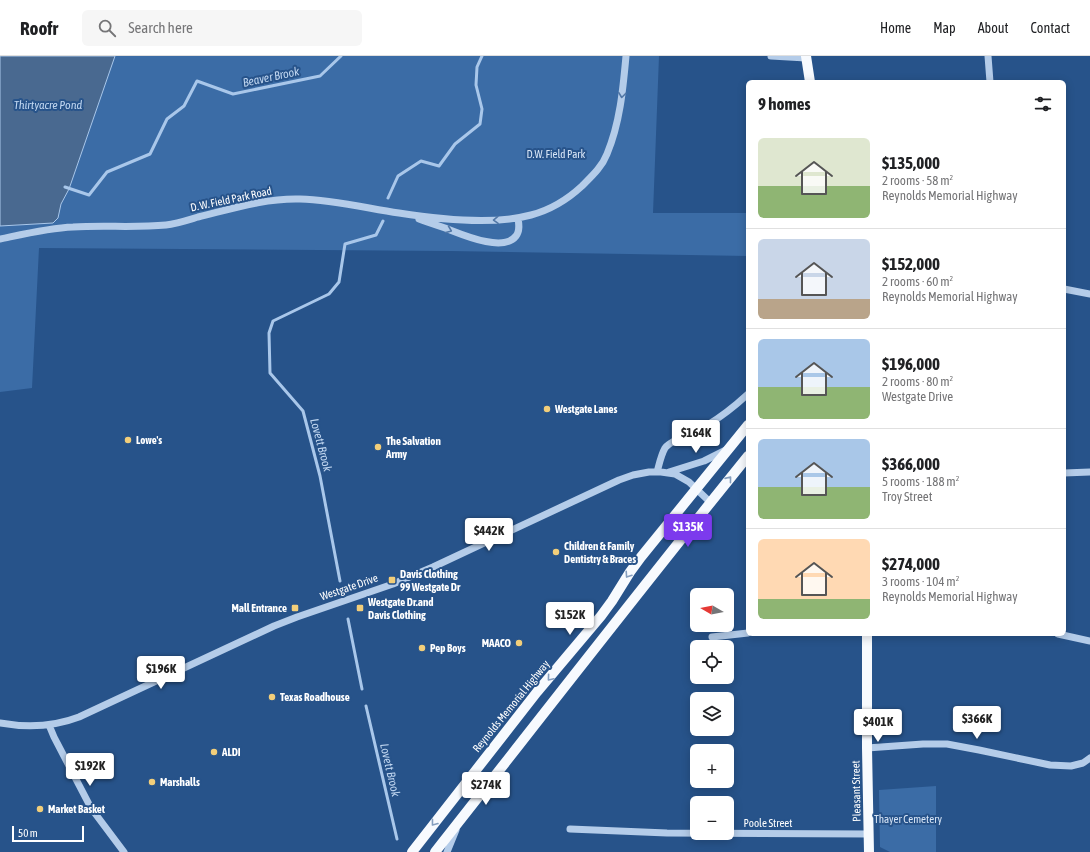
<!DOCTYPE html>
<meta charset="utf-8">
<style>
body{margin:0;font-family:"Asap Condensed",sans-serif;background:#f6f6f6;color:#202124;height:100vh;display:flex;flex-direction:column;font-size:15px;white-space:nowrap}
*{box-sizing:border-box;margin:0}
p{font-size:13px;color:#757577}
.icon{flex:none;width:22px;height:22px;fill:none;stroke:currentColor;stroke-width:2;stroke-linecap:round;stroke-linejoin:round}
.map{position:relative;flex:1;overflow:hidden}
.panel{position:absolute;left:746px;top:24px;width:320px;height:556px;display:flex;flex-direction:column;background:#fff;border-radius:6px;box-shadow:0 2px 10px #0003}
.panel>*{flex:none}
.needle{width:26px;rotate:279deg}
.fabs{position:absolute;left:690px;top:532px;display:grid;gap:8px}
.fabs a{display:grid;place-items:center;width:44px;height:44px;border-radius:6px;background:#fff;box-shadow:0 2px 10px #0003;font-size:20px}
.scale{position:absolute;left:12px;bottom:10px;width:72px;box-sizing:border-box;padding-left:4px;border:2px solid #fff;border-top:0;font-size:11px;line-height:14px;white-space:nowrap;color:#fff;-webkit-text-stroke:3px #27538a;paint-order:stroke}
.price{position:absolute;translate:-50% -34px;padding:0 9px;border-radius:4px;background:#fff;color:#222;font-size:13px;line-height:26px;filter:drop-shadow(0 1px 2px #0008)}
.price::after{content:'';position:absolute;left:50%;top:24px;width:12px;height:9px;margin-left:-6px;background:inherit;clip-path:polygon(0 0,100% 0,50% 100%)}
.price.current{background:#7c3aed;color:#fff}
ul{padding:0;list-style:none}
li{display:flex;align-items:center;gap:12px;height:100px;padding:0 12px}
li+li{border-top:1px solid #e0e0e0}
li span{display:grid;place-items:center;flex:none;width:112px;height:80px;border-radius:6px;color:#555}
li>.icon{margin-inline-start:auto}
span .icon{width:48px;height:48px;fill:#fffc;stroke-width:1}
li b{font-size:17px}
h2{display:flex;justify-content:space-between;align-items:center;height:48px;padding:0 12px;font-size:17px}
header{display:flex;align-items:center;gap:24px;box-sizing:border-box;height:56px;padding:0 20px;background:#fff;border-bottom:1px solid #e0e0e0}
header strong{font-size:19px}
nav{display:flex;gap:22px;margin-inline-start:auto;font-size:14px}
.search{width:280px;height:36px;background:#f6f6f6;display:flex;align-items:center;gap:10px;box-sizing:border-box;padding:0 14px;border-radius:6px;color:#757577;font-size:15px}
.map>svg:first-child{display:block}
.green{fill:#3b6ca6}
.water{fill:#496990;stroke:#a9c7ea}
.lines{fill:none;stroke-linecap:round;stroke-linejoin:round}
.stream{stroke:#a9c7ea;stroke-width:3}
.minor{stroke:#b4cce9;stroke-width:7}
.major{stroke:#f7fafe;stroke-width:10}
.oneway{stroke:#5177a6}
.oneway2{stroke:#859ebe}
.poi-dot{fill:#f2ce7a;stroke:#27538a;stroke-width:1.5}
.labels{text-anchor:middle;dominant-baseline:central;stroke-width:4;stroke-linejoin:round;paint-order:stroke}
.park-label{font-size:11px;fill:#d8e6f7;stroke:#27538a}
.street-label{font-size:11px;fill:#fff;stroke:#27538a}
.poi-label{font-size:11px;font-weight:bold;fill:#fff;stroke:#27538a;text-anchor:start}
.water-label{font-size:12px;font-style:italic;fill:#c0d6f0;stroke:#27538a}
</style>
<header>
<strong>Roofr</strong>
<div class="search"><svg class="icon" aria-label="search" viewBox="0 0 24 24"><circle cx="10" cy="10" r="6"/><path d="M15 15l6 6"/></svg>Search here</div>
<nav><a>Home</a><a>Map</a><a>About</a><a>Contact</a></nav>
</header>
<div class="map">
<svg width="1090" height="796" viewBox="0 0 1090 796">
<rect width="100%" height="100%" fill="#27538a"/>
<path class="green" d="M0,0h659l-6,157h95v43l-298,-5 -411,-3 -7,140 -32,4z
M936,730v66h-46l-10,-5 -1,-57z"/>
<path class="water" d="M0,0h115l-46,133 -8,15 -3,14 -5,5 -53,3z"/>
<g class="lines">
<path class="stream" d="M65,131l24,8 18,-23 43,-18 17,-35 17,-13 13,-25 36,13 87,-18 21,-20
M388,142l10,-22 23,-15 18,5 16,-22 25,-20 2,-15 -6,-24 1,-18 5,-11
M340,525l-20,-105 -17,-65 -33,-38 -1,-40 4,-12 56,-27 10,-12 6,-38 31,-9 7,-14
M348,563l14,70
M366,650l31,133"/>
<path class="minor" d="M771,0l35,2
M988,0l2,26
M419,163c8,3 17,6 26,9 16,6 58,25 71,8 4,-5 3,-12 2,-18
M0,183c24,-5 49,-11 73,-12 31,-2 62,1 93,-2 10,-1 22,-5 32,-8 33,-8 67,-19 102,-18 33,1 66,9 99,14 38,6 95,12 132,2 19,-5 37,-16 51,-29 10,-10 20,-19 25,-32 13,-31 16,-65 19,-98
M1064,233l26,5
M657,416c2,-7 4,-17 8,-24 6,-8 31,-17 41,-22 15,-9 29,-20 42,-32
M669,416l35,-11 22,-11
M1064,417l26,-1
M1058,578l32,7
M712,581l36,-4
M0,667c28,5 53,4 79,-6l195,-91 23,-9 96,-33 40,-17 186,-87 14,-5 16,-3h12l14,2 14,8 21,20
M49,669l5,12 37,71 33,44
M867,692l56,-4h24l32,6 71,15 21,1 12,-3 7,-5
M570,773l97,4 202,1
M447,796l9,-22"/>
<path class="major" d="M806,0l4,26
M867,578v114l2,104
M412,796l125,-160 64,-76 11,-15 18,-29 11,-15 107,-132
M435,796c104,-132 207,-265 313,-396"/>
</g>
<defs><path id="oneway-chevron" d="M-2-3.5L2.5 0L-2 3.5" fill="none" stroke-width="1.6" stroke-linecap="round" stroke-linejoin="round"/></defs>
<g class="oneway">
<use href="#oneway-chevron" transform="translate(622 39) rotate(97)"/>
<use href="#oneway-chevron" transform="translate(496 164) rotate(178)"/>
<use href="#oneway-chevron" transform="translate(449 174) rotate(22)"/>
</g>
<g class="oneway2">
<use href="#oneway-chevron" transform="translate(729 423) rotate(-51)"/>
<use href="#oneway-chevron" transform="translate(628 519) rotate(124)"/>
<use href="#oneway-chevron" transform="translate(550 622) rotate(130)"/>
<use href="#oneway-chevron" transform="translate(434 767) rotate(128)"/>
</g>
<g class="poi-dot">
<circle cx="547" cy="353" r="4"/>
<circle cx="128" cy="384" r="4"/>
<circle cx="378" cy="391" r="4"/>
<circle cx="556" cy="496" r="4"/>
<rect x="388" y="520" width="8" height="8" rx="2"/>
<rect x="291" y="548" width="8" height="8" rx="2"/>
<rect x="356" y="548" width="8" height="8" rx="2"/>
<circle cx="519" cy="587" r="4"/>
<circle cx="422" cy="592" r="4"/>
<circle cx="272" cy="641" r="4"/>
<circle cx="214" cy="696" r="4"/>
<circle cx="152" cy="726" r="4"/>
<circle cx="40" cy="753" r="4"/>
</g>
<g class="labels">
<g class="park-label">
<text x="556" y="98">D.W. Field Park</text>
<text x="908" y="763">Thayer Cemetery</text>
</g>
<g class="street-label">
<text transform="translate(231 143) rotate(-12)">D. W. Field Park Road</text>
<text transform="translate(349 531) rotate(-19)">Westgate Drive</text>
<text transform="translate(511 650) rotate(-51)">Reynolds Memorial Highway</text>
<text transform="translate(856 735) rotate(-91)">Pleasant Street</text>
<text x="768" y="767">Poole Street</text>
</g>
<g class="poi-label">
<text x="555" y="353">Westgate Lanes</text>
<text x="136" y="384">Lowe's</text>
<text x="386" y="385">The Salvation<tspan x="386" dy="13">Army</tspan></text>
<text x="564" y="490">Children &amp; Family<tspan x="564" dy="13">Dentistry &amp; Braces</tspan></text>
<text x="400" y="518">Davis Clothing<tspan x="400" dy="13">99 Westgate Dr</tspan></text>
<text x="368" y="546">Westgate Dr.and<tspan x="368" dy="13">Davis Clothing</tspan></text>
<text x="287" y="552" text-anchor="end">Mall Entrance</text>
<text x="511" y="587" text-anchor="end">MAACO</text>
<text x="430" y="592">Pep Boys</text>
<text x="280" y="641">Texas Roadhouse</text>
<text x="222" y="696">ALDI</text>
<text x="160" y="726">Marshalls</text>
<text x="48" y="753">Market Basket</text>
</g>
<g class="water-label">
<text transform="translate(271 21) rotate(-12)">Beaver Brook</text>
<text x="48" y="49">Thirtyacre Pond</text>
<text transform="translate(321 389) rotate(75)">Lovett Brook</text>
<text transform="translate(390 714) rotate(77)">Lovett Brook</text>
</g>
</g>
</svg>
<div class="fabs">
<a><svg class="needle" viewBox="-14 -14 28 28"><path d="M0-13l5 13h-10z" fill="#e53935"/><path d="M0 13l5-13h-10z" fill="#757577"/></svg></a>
<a><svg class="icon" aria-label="locate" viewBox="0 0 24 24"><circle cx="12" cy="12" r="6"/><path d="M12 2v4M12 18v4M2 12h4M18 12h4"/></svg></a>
<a><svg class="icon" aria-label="layers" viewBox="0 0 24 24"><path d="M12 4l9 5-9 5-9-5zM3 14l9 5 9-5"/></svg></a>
<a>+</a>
<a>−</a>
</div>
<div class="scale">50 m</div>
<b class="price" style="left:696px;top:398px">$164K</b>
<b class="price current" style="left:688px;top:492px">$135K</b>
<b class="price" style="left:489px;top:496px">$442K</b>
<b class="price" style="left:570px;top:580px">$152K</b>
<b class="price" style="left:161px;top:634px">$196K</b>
<b class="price" style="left:977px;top:684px">$366K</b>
<b class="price" style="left:878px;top:687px">$401K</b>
<b class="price" style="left:90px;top:731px">$192K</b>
<b class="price" style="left:486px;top:750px">$274K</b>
<section class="panel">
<h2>9 homes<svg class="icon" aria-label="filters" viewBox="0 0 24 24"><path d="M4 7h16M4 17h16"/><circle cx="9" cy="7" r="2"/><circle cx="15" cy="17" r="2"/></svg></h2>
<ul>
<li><span style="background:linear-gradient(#dfe7d0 60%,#8fb573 0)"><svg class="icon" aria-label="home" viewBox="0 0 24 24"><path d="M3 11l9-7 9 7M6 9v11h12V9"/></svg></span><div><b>$135,000</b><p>2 rooms · 58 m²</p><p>Reynolds Memorial Highway</p></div></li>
<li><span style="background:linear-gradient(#c9d6e8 75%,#b9a48a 0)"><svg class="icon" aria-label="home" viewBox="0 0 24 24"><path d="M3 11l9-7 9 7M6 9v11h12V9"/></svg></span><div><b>$152,000</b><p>2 rooms · 60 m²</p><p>Reynolds Memorial Highway</p></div></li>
<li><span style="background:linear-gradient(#a9c7e8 60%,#8fb573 0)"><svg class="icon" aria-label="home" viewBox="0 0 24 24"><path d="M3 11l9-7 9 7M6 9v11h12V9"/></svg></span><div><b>$196,000</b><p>2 rooms · 80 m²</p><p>Westgate Drive</p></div></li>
<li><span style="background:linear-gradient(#a9c7e8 60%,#8fb573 0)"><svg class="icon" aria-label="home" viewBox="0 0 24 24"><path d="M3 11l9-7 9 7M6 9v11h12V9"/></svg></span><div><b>$366,000</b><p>5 rooms · 188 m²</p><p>Troy Street</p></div></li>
<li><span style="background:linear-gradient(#ffd9b3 75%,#8fb573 0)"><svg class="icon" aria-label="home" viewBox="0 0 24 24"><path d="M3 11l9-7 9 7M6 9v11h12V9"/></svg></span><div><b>$274,000</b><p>3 rooms · 104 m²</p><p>Reynolds Memorial Highway</p></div></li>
</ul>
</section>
</div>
